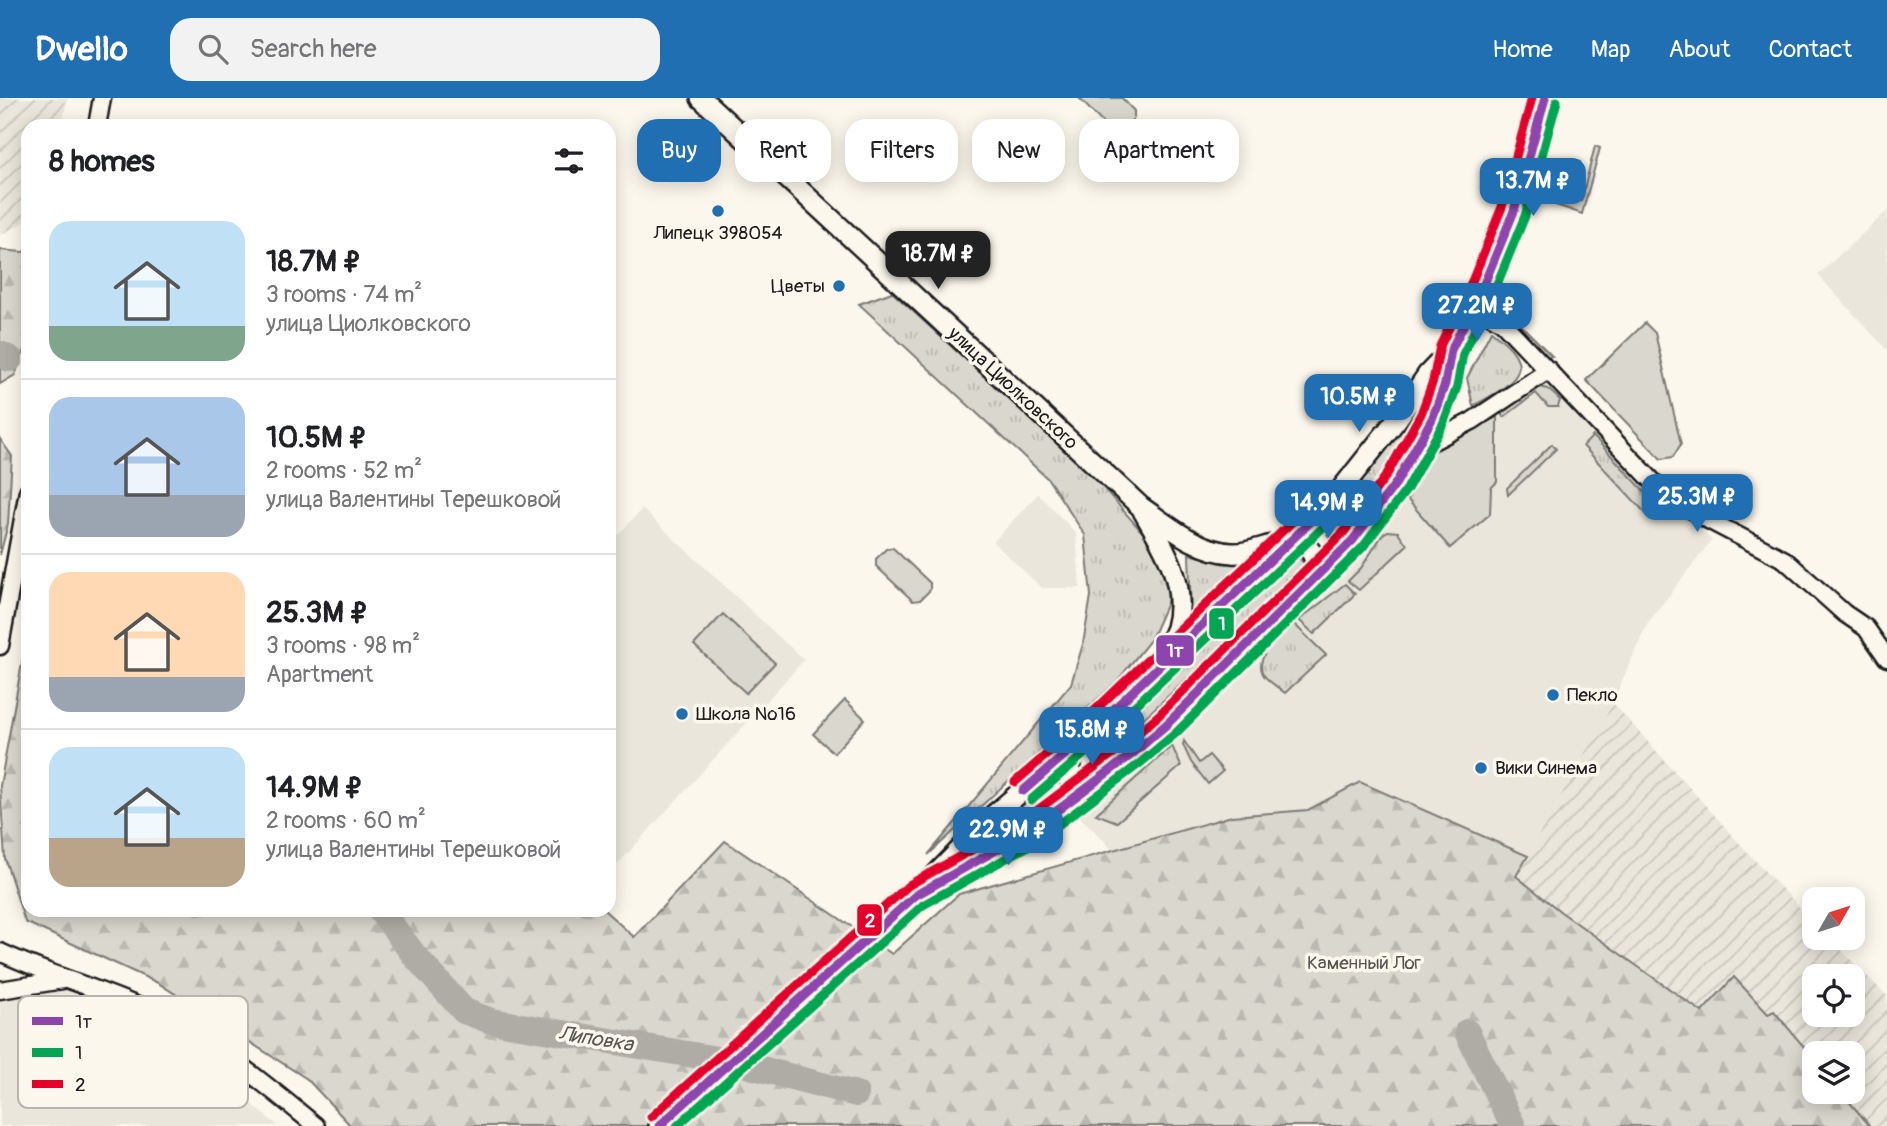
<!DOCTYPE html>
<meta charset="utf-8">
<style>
body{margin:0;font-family:Pangolin,sans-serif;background:#f2f2f2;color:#202124;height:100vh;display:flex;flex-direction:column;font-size:26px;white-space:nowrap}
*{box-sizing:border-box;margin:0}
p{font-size:23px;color:#757577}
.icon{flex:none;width:38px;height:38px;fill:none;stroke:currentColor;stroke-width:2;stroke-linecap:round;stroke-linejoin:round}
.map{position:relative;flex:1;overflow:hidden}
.sheet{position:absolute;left:21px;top:21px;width:595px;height:798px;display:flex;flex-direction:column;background:#fff;border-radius:21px;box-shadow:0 4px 18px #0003}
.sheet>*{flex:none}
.top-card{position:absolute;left:637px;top:21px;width:665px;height:63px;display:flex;gap:14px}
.needle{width:46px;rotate:51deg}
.fabs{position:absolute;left:1802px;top:789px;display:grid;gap:14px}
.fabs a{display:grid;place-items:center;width:63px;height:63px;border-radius:14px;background:#fff;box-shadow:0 4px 18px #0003;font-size:35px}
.price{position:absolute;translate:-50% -60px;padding:0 16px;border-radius:14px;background:#1f6fb2;color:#fff;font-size:23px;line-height:46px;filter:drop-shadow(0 2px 4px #0008)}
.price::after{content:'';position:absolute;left:50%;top:42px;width:21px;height:16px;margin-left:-10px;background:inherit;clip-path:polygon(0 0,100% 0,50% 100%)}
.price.on{background:#222;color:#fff}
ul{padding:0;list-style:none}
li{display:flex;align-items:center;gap:21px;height:175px;padding:0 28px}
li+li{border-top:2px solid #e0e0e0}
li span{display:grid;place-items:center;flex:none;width:196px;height:140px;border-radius:21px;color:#555}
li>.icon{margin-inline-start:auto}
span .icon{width:84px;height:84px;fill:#fffc;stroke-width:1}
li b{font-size:30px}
h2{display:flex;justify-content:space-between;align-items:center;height:84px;padding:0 28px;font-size:30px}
.pill{padding:0 24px;border-radius:21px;background:#fff;box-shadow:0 4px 18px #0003;font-size:24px;line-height:63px}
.pill.on{background:#1f6fb2;color:#fff}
header{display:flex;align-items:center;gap:42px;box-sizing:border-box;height:98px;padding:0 35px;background:#1f6fb2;color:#fff}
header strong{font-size:33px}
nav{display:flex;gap:38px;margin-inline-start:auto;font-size:24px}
.search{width:490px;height:63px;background:#f2f2f2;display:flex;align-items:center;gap:18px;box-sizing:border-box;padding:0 24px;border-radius:21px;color:#757577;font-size:26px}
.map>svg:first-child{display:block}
.built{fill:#eae6dc}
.industrial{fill:url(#industrial-furrows);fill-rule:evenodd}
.grass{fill:url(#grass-tufts);stroke:#7b7a75;stroke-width:2}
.forest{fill:url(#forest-firs);stroke:#7b7a75;stroke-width:2}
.green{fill:#dad7ce;stroke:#7b7a75;stroke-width:2}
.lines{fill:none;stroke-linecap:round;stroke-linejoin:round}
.river{stroke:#afaca5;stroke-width:26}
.minor-casing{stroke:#1c1c1c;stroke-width:21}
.major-casing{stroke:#1c1c1c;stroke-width:24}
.minor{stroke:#fbf7ec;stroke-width:16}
.major{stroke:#fbf7ec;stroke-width:19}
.bus-1-casing{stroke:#fbf7ec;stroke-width:14}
.bus-2-casing{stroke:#fbf7ec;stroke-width:14}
.bus-3-casing{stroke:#fbf7ec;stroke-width:14}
.bus-1{stroke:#8e44ad;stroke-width:9}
.bus-2{stroke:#00a651;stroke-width:9}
.bus-3{stroke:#e4002b;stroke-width:9}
.poi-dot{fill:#1f6fb2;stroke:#fbf7ec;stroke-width:2.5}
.labels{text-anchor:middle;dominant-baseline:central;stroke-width:7;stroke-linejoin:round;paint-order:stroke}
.poi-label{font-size:19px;fill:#1c1c1c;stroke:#fbf7ec;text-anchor:start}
.street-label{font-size:19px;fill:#1c1c1c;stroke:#fbf7ec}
.park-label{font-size:19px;fill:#555451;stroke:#fbf7ec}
.water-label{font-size:21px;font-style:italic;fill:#575653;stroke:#fbf7ec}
.key{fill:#fbf7ec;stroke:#b8b5ae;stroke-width:2}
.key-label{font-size:19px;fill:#1c1c1c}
.line-badge{stroke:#fbf7ec;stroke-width:2.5}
.badge-label{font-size:19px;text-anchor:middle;font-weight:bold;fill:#fff}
</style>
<header>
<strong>Dwello</strong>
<div class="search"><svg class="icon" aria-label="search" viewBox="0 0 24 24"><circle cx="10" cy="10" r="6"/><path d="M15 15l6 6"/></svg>Search here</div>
<nav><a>Home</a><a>Map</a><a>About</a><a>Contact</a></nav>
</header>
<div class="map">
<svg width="1887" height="1028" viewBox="0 0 1887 1028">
<defs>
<pattern id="industrial-furrows" width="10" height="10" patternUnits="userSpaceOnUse" patternTransform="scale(1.75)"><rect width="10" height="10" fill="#eae6dc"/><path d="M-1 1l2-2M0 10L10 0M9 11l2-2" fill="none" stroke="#c8c5bc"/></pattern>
<pattern id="grass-tufts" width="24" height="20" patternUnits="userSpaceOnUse" patternTransform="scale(1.75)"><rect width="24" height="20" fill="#dad7ce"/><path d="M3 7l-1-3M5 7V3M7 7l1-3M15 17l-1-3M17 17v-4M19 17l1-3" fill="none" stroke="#bab8b0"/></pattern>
<pattern id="forest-firs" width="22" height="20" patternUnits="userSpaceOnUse" patternTransform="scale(1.75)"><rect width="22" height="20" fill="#dad7ce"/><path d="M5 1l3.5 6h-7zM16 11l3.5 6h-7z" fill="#bab8b0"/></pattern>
</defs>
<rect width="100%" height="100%" fill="#fbf7ec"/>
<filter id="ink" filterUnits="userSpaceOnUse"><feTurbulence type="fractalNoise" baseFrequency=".0143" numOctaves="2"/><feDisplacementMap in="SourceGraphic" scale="14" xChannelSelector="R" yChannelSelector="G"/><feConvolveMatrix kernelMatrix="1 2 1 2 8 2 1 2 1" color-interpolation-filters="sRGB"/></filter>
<g filter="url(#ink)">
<path class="built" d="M1887,113v139l-69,-75z
M1549,278l110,122 42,31 11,11 -65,84 -42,96 -77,136 -168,-74 -52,28 -76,6 -119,34 -37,-37 95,-81 135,-132 22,-10 28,-27 17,-33 49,-75z
M1038,396l38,39 4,55h-38l-49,-46z
M642,411l162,151 -195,214v-329z
M63,890l80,44 86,53 49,41h-278v-128z"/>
<path class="industrial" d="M0,0h67l-5,28h-34v92l-1,3 -27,14z
M1613,605l148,164 54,56v15h14l58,58v130h-17l-29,-34h12v-38h-38v6l-41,-48 -5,3 -35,-38 -31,35 -142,-100 -45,-36zM1815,878h38v39h-38z"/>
<path class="grass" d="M1595,48l5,2 -18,66 -26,-9 12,-46 12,3 -9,37 10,2z
M892,194l200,183 67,76 10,30 -2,22 -16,36 -33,41 -190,175 143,-171 12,-40 8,-48 -6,-61 -37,-56 -189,-175z
M1501,207l51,51 -7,1 -46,-47z
M1491,233c51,37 24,52 -18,75l-6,-28z
M1434,281l-38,78 -27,41 -35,47 -7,-11 -12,-8z
M1540,289l8,2 12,11 -2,7h-10l-12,-14 -32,24 -3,-3 33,-25z
M1593,338l68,73 -10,10 -68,-73z
M1552,346l4,5 -48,46 -1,-7z
M1388,433l10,1 9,13 -48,45 -11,-9 13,-13 22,-34z
M1189,456l27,7 30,1 -55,51z
M1294,458l7,4 5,7 -5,7 -182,167 -7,-2 -6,-6 2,-7z
M1345,486l10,10 -41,40 -15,-14z
M1294,526l32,31 -41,38c-7,-6 -18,-12 -22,-19 -10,-19 20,-39 31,-50z
M1184,643l15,22 10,-8 14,16 -15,13 -17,-22 -8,-17z
M1172,648l9,20 -64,56 -21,-8z
M1052,673l-2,26 -83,55z"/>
<path class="forest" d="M28,151v92l-13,34 -15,9v-134l23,2z
M0,341l12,17 -4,68 -8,31z
M28,531v281h576l30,27 91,-96 167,113 67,-60 273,-78 76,-6 52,-28 168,74 -12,20 45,36 141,100 32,-35 34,37 6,-3 41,49v32h26l29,34h-1519l-44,-47 -149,-96 -133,-61 -20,-63 -5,-73z"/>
<path class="green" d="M1079,0h43l12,13v7l-15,15 -6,1z
M1645,225l10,10 26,111 -8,13 -12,2 -75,-79z
M1497,319v65l-6,6 -1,26 -40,34 -42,-48 20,-46 19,-14z
M893,450l37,35v7l-10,10 -7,1 -37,-35v-7l10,-10z
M723,516l52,49 -29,30 -52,-48z
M845,602l20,19 -31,34 -21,-19z"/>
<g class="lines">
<path class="river" d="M0,256l10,5
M380,812l35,46 49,55 27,10 244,41 121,32
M1467,934l46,94"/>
<g class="minor-casing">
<path id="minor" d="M97,28l5,-28
M1474,208l28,16 160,169 48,30 75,39 59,53 22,15 21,30
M1414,353l58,-30 77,-51
M0,548l28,-155
M0,854c49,23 100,37 149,59 62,27 116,73 167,115
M0,892l63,-10"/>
</g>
<g class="major-casing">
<path id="major" d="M701,0l440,409c28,19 56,44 91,46 22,2 48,-17 70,-9 13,6 14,20 15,33
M1143,413c21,36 45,73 33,117 -4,10 -9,21 -13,30
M1094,629c4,25 12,30 37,28
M1075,701c-9,-19 -5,-34 1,-54
M935,787l95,-54 45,-32 56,-44 36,-31 186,-184 43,-57 36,-64 13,-35 6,-33
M659,1028l257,-231 79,-81 81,-69 215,-203 41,-41 65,-82 31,-45 23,-24 33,-66 30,-73 31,-113"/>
</g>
<use href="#minor" class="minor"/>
<use href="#major" class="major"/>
<g class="bus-1-casing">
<path id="bus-1" d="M1023,693l53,-46 249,-237
M659,1028l257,-231 114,-64 101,-76 36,-31 186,-184 43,-57 36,-64 13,-35 6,-34 33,-66 30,-73 31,-113"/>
</g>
<g class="bus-2-casing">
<path id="bus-2" d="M1031,702l53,-46 250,-237
M677,1028l246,-221 114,-64 102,-77 37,-31 187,-186 44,-58 36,-65 14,-37 6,-33 32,-65 30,-73 32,-115"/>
</g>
<g class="bus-3-casing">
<path id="bus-3" d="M1015,684l53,-46 248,-237
M651,1019l258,-232 114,-64 100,-75 36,-31 185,-183 42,-56 35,-62 12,-33 7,-35 33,-67 29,-72 30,-109"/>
</g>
<use href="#bus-1" class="bus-1"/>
<use href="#bus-2" class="bus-2"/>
<use href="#bus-3" class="bus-3"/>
</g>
</g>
<g class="poi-dot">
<circle cx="718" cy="113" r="7"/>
<circle cx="839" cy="188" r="7"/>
<circle cx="1553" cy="597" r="7"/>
<circle cx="682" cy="616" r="7"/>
<circle cx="1481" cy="670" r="7"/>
</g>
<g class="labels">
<g class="poi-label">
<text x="718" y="135" text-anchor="middle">Липецк 398054</text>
<text x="825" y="188" text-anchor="end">Цветы</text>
<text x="1567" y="597">Пекло</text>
<text x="696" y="616">Школа №16</text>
<text x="1495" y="670">Вики Синема</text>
</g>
<g class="street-label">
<text transform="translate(1013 290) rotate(43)">улица Циолковского</text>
</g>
<g class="park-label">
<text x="1364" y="865">Каменный Лог</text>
</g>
<g class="water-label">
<text transform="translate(596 941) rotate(9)">Липовка</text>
</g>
</g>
<rect x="18" y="898" width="230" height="112" rx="10" class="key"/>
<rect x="32" y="919" width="31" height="8" fill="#8e44ad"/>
<rect x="32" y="950" width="31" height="9" fill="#00a651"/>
<rect x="32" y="982" width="31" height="8" fill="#e4002b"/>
<g class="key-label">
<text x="75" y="930">1т</text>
<text x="75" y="961">1</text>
<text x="75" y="993">2</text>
</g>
<g class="line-badge">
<rect x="1208" y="509" width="27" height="33" rx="7" fill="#00a651"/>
<rect x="1155" y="536" width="40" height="33" rx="7" fill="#8e44ad"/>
<rect x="856" y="805" width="27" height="34" rx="7" fill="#e4002b"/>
</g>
<g class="badge-label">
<text x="1222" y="532">1</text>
<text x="1175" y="559">1т</text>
<text x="870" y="829">2</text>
</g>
</svg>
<div class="fabs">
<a><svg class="needle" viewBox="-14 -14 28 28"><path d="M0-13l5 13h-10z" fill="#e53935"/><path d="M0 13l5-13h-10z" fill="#757577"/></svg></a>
<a><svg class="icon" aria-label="locate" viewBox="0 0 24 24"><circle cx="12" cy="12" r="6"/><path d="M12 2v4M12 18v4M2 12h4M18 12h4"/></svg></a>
<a><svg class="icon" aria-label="layers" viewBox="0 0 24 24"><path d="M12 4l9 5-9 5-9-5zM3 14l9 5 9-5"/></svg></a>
</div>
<b class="price" style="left:1533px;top:120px">13.7M ₽</b>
<b class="price on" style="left:938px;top:193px">18.7M ₽</b>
<b class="price" style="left:1477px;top:245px">27.2M ₽</b>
<b class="price" style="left:1359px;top:336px">10.5M ₽</b>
<b class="price" style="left:1697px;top:436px">25.3M ₽</b>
<b class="price" style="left:1328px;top:442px">14.9M ₽</b>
<b class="price" style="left:1092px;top:669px">15.8M ₽</b>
<b class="price" style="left:1008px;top:769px">22.9M ₽</b>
<div class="top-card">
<a class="pill on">Buy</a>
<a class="pill">Rent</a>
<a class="pill">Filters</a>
<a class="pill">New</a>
<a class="pill">Apartment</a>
</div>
<section class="sheet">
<h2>8 homes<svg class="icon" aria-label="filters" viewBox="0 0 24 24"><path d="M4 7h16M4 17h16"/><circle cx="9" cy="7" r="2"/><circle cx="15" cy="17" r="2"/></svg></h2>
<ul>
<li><span style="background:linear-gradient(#bfe0f5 75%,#7fa58c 0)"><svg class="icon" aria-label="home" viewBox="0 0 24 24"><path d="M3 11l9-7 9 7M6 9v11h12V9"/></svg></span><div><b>18.7M ₽</b><p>3 rooms · 74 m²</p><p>улица Циолковского</p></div></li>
<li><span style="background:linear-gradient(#a9c7e8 70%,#9aa5b1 0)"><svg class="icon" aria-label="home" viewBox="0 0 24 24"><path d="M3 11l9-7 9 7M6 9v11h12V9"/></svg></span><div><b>10.5M ₽</b><p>2 rooms · 52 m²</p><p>улица Валентины Терешковой</p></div></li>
<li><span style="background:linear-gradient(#ffd9b3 75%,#9aa5b1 0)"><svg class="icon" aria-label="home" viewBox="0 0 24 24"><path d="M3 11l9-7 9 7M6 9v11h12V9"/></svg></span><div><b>25.3M ₽</b><p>3 rooms · 98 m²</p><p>Apartment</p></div></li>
<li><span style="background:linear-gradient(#bfe0f5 65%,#b9a48a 0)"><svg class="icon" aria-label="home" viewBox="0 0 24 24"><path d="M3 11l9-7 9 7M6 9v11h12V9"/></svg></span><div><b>14.9M ₽</b><p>2 rooms · 60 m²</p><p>улица Валентины Терешковой</p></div></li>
</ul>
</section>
</div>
